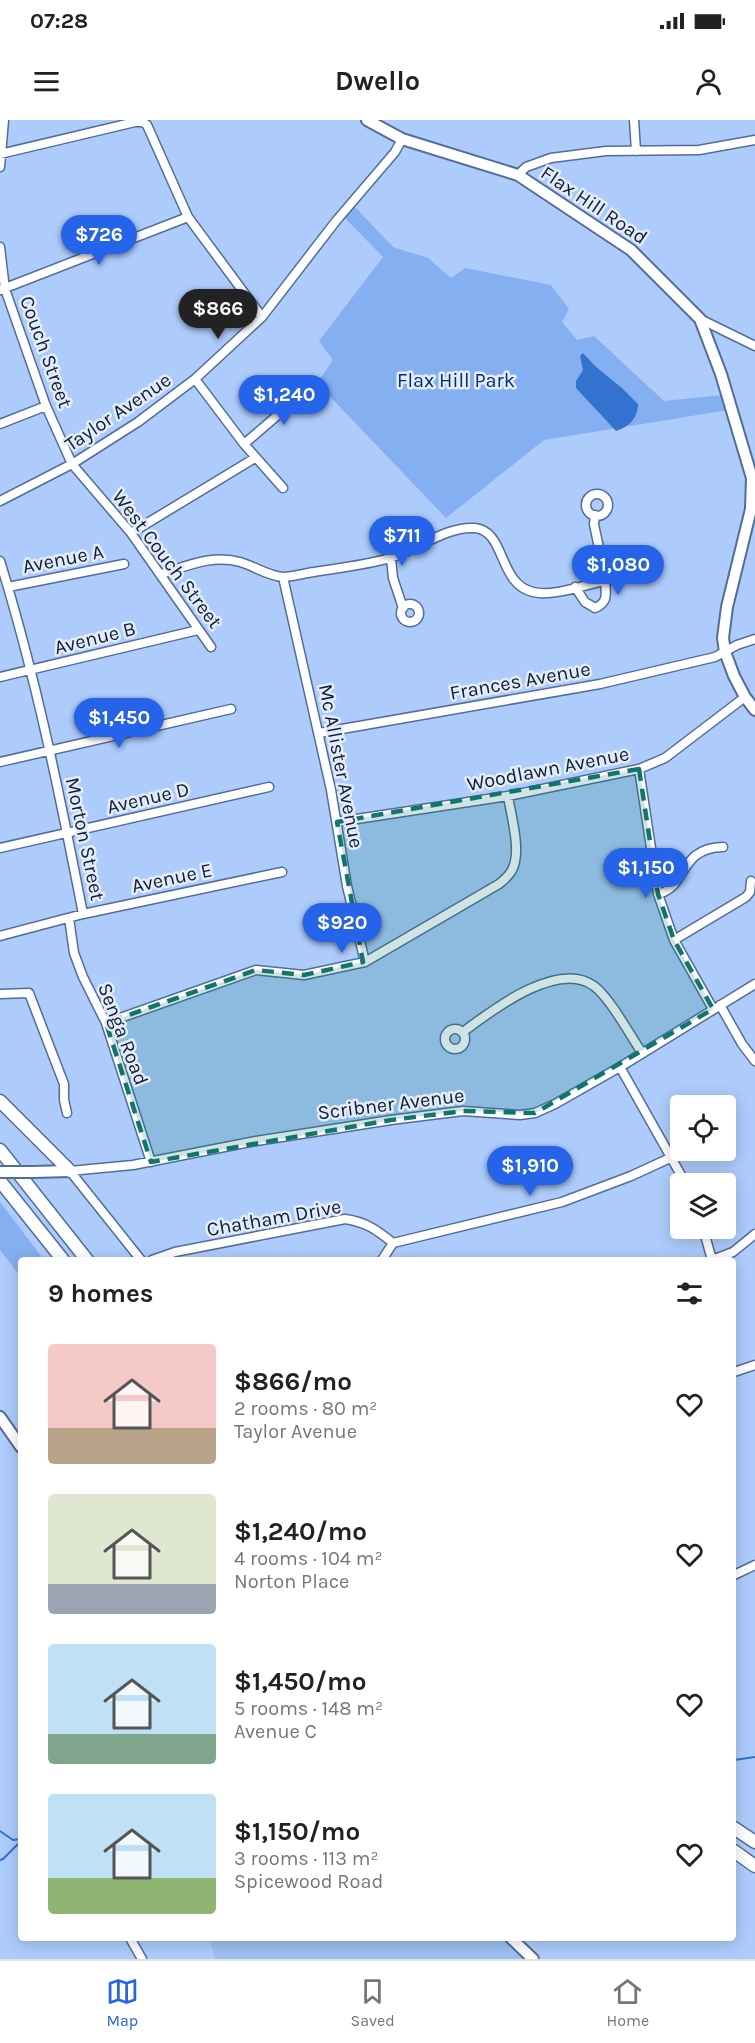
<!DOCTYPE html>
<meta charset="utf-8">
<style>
body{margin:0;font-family:Karla,sans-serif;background:#f6f6f6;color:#222;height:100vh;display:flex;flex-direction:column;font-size:22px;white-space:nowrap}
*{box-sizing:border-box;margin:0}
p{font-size:20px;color:#767676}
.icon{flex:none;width:33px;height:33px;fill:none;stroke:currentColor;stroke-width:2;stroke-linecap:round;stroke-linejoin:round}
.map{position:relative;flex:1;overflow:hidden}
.sheet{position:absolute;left:18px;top:1137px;width:718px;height:684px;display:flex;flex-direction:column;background:#fff;border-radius:6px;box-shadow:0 3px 15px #0003}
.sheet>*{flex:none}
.buttons{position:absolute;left:670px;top:975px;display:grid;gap:12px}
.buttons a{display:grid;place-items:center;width:66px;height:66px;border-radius:6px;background:#fff;box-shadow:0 3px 15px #0003;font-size:30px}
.price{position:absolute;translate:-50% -51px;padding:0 14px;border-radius:21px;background:#2563eb;color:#fff;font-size:20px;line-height:39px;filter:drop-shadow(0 2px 3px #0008)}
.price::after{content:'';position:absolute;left:50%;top:36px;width:18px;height:14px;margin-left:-9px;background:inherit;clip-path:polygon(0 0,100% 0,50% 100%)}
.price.active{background:#222;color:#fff}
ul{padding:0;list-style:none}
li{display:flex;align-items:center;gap:18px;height:150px;padding:0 30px}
li span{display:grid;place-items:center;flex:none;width:168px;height:120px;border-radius:6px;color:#555}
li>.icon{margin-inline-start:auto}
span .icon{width:72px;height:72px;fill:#fffc;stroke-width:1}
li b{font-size:26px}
h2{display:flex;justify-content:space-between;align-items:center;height:72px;padding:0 30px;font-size:26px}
.status{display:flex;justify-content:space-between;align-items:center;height:42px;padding:0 30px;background:#fff;direction:ltr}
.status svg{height:16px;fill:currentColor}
header{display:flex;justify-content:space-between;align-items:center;height:78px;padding:0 30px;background:#fff;font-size:27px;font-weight:700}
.tab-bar{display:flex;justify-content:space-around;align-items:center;height:84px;border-top:2px solid #e0e0e0;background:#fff;font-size:16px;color:#767676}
.tab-bar a{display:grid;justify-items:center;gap:3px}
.tab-bar .active{color:#2563eb}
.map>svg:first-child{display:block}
.built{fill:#9cc0f4}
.green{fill:#84aff1}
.water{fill:#3372cf}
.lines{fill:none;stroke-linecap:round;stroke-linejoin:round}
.stream{stroke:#3372cf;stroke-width:2}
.minor-casing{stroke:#516d98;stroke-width:11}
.major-casing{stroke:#516d98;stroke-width:14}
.highway-casing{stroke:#516d98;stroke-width:15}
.minor{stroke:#fff;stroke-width:8}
.major{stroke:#fff;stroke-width:10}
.highway{stroke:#fff;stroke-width:12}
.major-bridge-casing{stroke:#516d98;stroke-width:14;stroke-linecap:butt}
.major-bridge{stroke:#fff;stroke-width:10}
.marked{fill:#0f766e;fill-opacity:0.2;stroke:#0f766e;stroke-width:4.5;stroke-dasharray:12 8;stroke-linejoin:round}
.labels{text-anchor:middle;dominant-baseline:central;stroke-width:5;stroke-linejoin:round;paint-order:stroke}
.street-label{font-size:20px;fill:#121d2e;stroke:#e2ecfa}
.park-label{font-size:20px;fill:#052f6b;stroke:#e2ecfa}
</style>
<div class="status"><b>07:28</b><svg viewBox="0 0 49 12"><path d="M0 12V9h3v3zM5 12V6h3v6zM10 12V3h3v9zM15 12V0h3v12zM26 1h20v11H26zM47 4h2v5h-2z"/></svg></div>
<header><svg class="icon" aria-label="menu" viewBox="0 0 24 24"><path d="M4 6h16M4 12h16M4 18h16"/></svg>Dwello<svg class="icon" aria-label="person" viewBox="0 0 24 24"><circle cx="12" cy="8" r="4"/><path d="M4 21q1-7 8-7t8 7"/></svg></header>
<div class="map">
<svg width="755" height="1839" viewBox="0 0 755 1839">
<rect width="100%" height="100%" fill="#adccfc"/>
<path class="built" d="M210,1818h295l22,21h-312z"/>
<path class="green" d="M353,85l40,42 35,11 23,20 14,-10 86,17 18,24 -7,13 15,18 17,-4 70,65 59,-6 5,15 -184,30 -98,78 -129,-135 16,-23 -14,-19 64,-84 -40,-41z
M0,1082l44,58h-23v17l-21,-27z"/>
<path class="water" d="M583,233l12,13 28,23 15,15c0,14 -9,23 -22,27l-40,-43v-7l7,-11 -3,-14z"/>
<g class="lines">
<path class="stream" d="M734,1640l21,-3
M0,1711l13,9 8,-1
M0,1740l3,-1 18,-18"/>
<g class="minor-casing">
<path id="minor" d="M634,0l2,31
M0,34l135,-32h8l4,3 41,92 74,100
M0,47l4,-47
M518,55l8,-8 25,-9 55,-7 93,-1 56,-10
M0,127l5,42 41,117 26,58 59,69 80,114
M0,170l188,-73
M700,199l55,27
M195,259l49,65 39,44
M0,304l46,-18
M244,324l64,-55
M586 385a11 11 0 1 1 22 0a11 11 0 1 1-22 0Z
M0,381l72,-37 66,-42 57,-43 67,-62 74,-96 59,-69 7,-13
M131,413l124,-75
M391,438l2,20 10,30
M0,441c36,116 60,235 83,353
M161,454c26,-8 52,-20 79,-12 14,4 28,14 43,15 10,0 22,-4 31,-5 25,-4 52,-7 76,-14 28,-8 55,-32 85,-30 31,3 23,56 58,64 20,5 51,-7 71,-11
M283,457l48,213 16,96 18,76
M8,467l116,-23
M575,467l10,15 10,6c5,-2 8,-4 10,-9 4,-14 -8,-58 -11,-75l1,-9
M401 493a9 9 0 1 1 18 0a9 9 0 1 1-18 0Z
M0,557l198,-47
M319,613l281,-49 115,-27 22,-12 18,-6
M0,642l231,-53
M639,649l19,125 16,46 39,69
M337,702l171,-26 131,-27 26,-11 80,-61
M0,728l269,-61
M658,774c30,-7 20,-46 65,-47
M69,798l5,35 9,24 23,46 45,139
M0,816l83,-22 199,-42
M674,820l72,-43 4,-5 1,-11
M0,874l29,-1 35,91v16l3,13
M720,885l22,39 13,17
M106,903l150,-53 48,5 61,-13 134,-78c5,-4 10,-8 13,-14 10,-18 -1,-54 -4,-74
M445 919a10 10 0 1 1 20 0a10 10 0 1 1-20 0Z
M463,912c28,-21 95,-73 131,-46 16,12 36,49 48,67
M620,947l66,117
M70,1051l63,-6 123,-24 135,-21 72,-9 57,4 15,-2 20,-9 65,-37 135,-83
M70,1051l71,89
M703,1108l9,32
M393,1123l169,-41 69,-26 39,-18
M152,1140l23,-8 170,-33c21,3 32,11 48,24
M382,1140l11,-17
M712,1140l21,-8 22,-18
M734,1252l21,-7
M734,1455l21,-10
M130,1818l12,21"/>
</g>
<g class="major-casing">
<path id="major" d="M367,0l35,19 116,36 113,75 69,69 21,55 31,104 -1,31 -24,98 -4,31 2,14 9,24 11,21 10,13
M32,1052l38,-1
M0,1297l21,30
M511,1818l22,21"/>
</g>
<g class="highway-casing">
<path id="highway" d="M0,981l70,70
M0,1030l87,110
M0,1061l63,79
M734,1708l21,14
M734,1731l21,15"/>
</g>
<use href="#minor" class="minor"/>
<use href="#major" class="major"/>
<use href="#highway" class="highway"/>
<g class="major-bridge-casing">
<path id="major-bridge" d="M0,1052h32"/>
</g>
<use href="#major-bridge" class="major-bridge"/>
</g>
<path class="marked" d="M639,649l19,125 16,46 39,69 -178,104 -72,-2 -72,9 -240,42 -45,-139 150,-53 48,5 59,-13 -26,-140z"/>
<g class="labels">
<g class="street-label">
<text transform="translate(594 85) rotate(34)">Flax Hill Road</text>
<text transform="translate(46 232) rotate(70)">Couch Street</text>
<text transform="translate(118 292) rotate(-34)">Taylor Avenue</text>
<text transform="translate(63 439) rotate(-11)">Avenue A</text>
<text transform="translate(167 439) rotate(53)">West Couch Street</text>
<text transform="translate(95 518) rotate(-14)">Avenue B</text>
<text transform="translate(520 561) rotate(-10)">Frances Avenue</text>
<text transform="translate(341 646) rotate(79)">Mc Allister Avenue</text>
<text transform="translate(548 649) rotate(-11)">Woodlawn Avenue</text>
<text transform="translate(148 678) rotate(-13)">Avenue D</text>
<text transform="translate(85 719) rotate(78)">Morton Street</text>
<text transform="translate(172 758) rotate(-12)">Avenue E</text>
<text transform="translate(123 914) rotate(69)">Senga Road</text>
<text transform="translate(391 984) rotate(-7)">Scribner Avenue</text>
<text transform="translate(274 1098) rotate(-10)">Chatham Drive</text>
</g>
<g class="park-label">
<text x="456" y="260">Flax Hill Park</text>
</g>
</g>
</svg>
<div class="buttons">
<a><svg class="icon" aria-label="locate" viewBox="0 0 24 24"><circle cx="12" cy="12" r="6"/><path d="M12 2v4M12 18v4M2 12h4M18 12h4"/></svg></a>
<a><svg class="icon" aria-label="layers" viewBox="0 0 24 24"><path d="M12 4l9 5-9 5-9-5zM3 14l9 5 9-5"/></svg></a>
</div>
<b class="price" style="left:99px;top:146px">$726</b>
<b class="price active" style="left:218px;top:220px">$866</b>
<b class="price" style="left:284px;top:306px">$1,240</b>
<b class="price" style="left:402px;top:447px">$711</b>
<b class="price" style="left:618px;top:476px">$1,080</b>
<b class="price" style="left:119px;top:629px">$1,450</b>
<b class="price" style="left:646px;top:779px">$1,150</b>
<b class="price" style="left:342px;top:834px">$920</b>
<b class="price" style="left:530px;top:1077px">$1,910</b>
<section class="sheet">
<h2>9 homes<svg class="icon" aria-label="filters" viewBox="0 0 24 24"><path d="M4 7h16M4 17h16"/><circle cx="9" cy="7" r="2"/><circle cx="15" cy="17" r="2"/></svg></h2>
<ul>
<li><span style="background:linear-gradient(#f6c9c9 70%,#b9a48a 0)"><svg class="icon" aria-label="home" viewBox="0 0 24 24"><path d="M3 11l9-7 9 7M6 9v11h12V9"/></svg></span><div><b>$866/mo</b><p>2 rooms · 80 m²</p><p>Taylor Avenue</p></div><svg class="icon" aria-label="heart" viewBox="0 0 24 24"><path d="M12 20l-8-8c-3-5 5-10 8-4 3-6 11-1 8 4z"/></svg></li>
<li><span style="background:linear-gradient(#dfe7d0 75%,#9aa5b1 0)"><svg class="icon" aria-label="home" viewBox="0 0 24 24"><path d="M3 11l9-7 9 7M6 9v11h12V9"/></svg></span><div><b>$1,240/mo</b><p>4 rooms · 104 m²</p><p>Norton Place</p></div><svg class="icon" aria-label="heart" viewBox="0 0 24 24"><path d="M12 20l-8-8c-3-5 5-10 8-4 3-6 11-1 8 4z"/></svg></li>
<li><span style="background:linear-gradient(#bfe0f5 75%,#7fa58c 0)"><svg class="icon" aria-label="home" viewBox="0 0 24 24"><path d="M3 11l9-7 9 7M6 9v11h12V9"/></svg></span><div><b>$1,450/mo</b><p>5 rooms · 148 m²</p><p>Avenue C</p></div><svg class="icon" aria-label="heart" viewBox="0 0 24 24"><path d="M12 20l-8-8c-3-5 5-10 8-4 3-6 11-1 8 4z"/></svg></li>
<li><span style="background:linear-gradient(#bfe0f5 70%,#8fb573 0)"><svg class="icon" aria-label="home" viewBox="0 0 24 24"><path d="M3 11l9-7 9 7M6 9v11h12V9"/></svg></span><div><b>$1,150/mo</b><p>3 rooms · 113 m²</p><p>Spicewood Road</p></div><svg class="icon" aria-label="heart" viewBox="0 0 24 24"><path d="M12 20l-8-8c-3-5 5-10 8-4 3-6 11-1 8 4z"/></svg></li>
</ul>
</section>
</div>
<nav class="tab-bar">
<a class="active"><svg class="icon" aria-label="map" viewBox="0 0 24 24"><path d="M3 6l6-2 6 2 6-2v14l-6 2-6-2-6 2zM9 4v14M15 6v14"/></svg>Map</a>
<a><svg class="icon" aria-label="saved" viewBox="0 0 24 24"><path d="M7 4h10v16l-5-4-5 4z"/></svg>Saved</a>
<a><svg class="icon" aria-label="home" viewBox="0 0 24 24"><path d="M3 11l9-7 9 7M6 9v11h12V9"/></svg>Home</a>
</nav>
